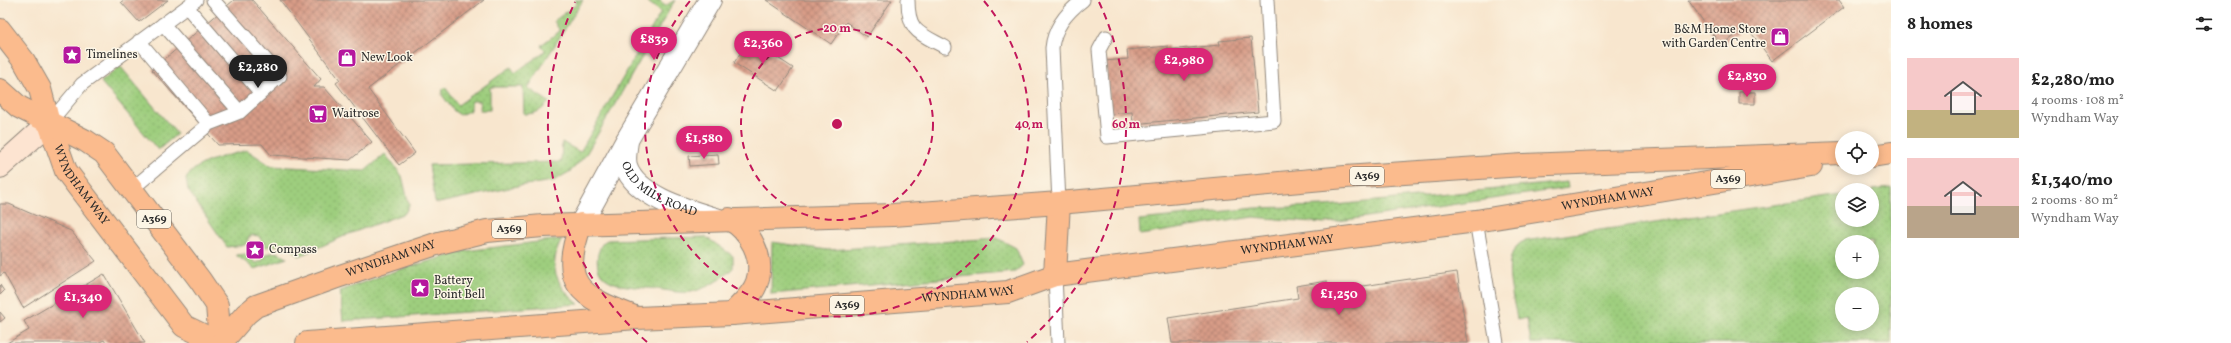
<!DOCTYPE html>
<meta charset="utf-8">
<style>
body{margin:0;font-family:Vollkorn,serif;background:#f6f6f6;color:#222;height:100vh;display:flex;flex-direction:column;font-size:15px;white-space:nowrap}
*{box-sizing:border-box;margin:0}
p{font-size:13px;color:#767676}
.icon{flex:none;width:22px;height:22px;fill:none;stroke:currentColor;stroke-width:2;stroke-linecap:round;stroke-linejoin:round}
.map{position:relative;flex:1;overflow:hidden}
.panel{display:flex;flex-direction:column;background:#fff;width:340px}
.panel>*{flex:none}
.controls{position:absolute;left:1835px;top:131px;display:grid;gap:8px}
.controls a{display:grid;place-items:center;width:44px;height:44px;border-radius:50%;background:#fff;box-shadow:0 2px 10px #0003;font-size:20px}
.price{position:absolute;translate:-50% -34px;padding:0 9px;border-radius:14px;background:#db2777;color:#fff;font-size:13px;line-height:26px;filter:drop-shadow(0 1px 2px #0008)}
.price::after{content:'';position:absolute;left:50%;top:24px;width:12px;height:9px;margin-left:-6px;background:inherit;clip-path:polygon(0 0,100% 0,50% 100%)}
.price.selected{background:#222;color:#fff}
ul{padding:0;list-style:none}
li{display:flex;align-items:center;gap:12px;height:100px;padding:0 16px}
li span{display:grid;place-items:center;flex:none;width:112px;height:80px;border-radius:0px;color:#555}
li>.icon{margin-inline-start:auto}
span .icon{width:48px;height:48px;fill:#fffc;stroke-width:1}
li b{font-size:17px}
h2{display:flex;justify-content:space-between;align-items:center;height:48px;padding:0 16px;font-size:17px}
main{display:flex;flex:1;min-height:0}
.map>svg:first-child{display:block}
.grass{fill:url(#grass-dots);stroke:#647c54;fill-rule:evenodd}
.building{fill:url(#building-cross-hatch)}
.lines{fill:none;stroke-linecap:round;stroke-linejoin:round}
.lane-casing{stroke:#92887c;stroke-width:15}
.street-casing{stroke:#92887c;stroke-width:24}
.secondary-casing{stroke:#92887c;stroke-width:24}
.primary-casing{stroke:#92887c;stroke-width:24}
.lane{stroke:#fff;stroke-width:13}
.street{stroke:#fff;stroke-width:22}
.secondary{stroke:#fde4d1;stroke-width:22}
.primary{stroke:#fbbb8d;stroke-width:22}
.ring{fill:none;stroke:#c2185b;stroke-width:2;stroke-dasharray:7 5}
.labels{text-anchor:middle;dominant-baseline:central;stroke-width:3;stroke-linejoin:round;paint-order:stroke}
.shield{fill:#fcf5e5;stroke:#6a6863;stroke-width:1}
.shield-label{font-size:11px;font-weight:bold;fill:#2b2b2b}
.poi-label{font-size:12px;fill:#2b2b2b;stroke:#fcf5e5;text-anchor:start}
.street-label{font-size:12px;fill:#2b2b2b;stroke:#fcf5e5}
.centre{fill:#c2185b;stroke:#fcf5e5;stroke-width:2}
.ring-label{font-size:12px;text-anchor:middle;font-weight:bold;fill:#c2185b;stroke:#fcf5e5;stroke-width:3;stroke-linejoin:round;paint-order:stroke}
</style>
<main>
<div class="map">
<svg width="1891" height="343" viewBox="0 0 1891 343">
<defs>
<pattern id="grass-dots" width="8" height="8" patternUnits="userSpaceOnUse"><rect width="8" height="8" fill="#9ece7e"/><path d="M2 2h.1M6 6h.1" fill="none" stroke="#88b16d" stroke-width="1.8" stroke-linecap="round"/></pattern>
<pattern id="building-cross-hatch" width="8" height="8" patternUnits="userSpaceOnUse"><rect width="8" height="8" fill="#d89c87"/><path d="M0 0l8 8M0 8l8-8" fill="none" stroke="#af7f6f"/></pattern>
</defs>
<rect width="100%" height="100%" fill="#fcf5e5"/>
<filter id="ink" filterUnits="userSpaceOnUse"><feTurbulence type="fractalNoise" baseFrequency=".025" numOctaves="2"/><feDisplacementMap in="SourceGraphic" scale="8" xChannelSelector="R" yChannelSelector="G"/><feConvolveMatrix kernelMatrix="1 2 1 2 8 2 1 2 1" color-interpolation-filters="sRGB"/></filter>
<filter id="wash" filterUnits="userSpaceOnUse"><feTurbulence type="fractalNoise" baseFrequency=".012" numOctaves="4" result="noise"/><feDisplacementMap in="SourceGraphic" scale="16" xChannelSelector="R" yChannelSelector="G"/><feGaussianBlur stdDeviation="0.9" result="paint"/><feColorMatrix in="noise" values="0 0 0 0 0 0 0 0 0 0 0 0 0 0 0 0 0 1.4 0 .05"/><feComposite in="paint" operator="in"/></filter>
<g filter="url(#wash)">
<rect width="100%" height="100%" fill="#f8e6ce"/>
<path class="grass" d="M575,0h8l-55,88 21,14c-8,9 -13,12 -25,12l-1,-27h-33v23h-10v-9h-9v9l-11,5 -6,-4 -12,-16 1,-6 2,-2 13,18 53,-38 4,6 30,-22 -4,-6 19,-14 -6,-10 23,-17z
M645,0h15l5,6 10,-6 -90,156 -14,15 -18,10 -35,5 -79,17 -4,-1 -6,-37 132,-3 1,-20 18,10 81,-140z
M120,66l57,68 -19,16 -57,-68z
M247,150l24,16 94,5 20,-17 17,22 7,29 -4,8 -56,21 -50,22c-11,-12 -18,-12 -34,-9l-6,-11 -6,-1 -4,2 -4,8 -18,2 -39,-57 -2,-11c10,-19 43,-23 61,-29z
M1567,182l1,6 -243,35 -72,-6 -113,18 -1,-15 116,-12 71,-2z
M1891,188v155h-360l-4,-25 -10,2c-3,-23 -19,-67 7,-79l318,-46v25h30v-30zM1842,242h30v30h-30zM1842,294h30v30h-30z
M706,237l27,19v12c-13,12 -25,20 -42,24 -10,2 -24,-2 -34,-3 -23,-3 -66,0 -59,-35 2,-6 3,-12 10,-14z
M997,238l19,10 7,17 -8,7 -244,22 1,-52 56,8z
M562,239c-15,27 -6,47 17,65l-236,17 -3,-30 55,-20 70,-20z
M277,252l10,6 -32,11 -19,-14 10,-1 10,9 6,-2 4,-7z"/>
<g id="blocks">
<path class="building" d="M124,0h44l-29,22 -18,-20z
M234,0h18l69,79 -7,8h10l48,55 -22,18 -79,-5 -9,-11 -44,1 -66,-75z
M280,0h204l-116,89 47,64 -16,12 -63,-82 4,-3z
M766,0h126l-25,37 -21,-15 -15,22z
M1688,0h151l5,7 -72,54 -25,-34 -26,19z
M1251,38l7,74 -125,12 -1,-12 -21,2 -6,-53 23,-2 -1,-9 41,-4v4l52,-5 -1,-4z
M749,39l44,29 -15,23 -44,-28z
M1739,92h16v12h-16z
M718,154l1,10 -29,2 -1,-10z
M0,204h9l62,27 25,30 -73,47 -19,-35 -4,3z
M1457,272l11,71h-296l-4,-25 130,-20 -2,-12 31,-5 2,10z
M104,274l41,69h-39l-2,-3 -6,3h-91l22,-13 -5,-9z
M0,285l4,6 -4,4z
M0,312l5,6 -5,4z"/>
</g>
</g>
<g filter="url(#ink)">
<use href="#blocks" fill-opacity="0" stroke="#92887c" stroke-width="1"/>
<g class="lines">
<g class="lane-casing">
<path id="lane" d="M908,0c0,32 11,33 37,47
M187,7l74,86
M163,24l77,88
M1106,37l-7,13 8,87 167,-16 -7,-121
M139,41l70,83
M49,123l33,-39 114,-84
M132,189l77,-65 31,-12 40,-36 -67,-76
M1059,203l-7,-155c2,-21 15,-36 31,-48
M1476,221l21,122
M1055,275l3,68"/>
</g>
<g class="street-casing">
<g id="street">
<path id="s1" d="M627,141c-1,7 -3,18 -1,25 10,31 63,45 90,53"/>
<path d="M581,224l46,-84 83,-140"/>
</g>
</g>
<g class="secondary-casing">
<path id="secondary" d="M0,167l49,-44"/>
</g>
<g class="primary-casing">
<g id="primary">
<path id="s2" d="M0,30l24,31 16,28 9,34 17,48 118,155 35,17"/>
<path d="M0,90l19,17 67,34 18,12 96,127 17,25 3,38"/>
<path d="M1872,156l19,-3"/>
<path d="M729,219c21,11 36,39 28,63 -4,13 -16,22 -25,32"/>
<path d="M581,224c-22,60 -2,72 51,92"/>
<path d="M1055,275l4,-72"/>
<path id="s3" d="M221,343l25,-29 10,-8 81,-29 102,-34 48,-12 56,-5 350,-11 166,-12 286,-26 178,-12 319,-12"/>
<path id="s4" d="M307,343l330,-25 95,-4 276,-22 47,-17 421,-54 335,-55"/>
</g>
</g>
<use href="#lane" class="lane"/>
<use href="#street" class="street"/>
<use href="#secondary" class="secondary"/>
<use href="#primary" class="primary"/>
</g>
</g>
<g class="ring">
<circle cx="837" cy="124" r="96"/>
<path d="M984 1A192 192 0 1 1 690 1"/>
<path d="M647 342A289 289 0 0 1 575 2M1099 2A289 289 0 0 1 1027 342"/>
</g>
<defs>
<g id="shop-square" transform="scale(1)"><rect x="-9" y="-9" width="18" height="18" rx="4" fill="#b5179e" stroke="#fcf5e5"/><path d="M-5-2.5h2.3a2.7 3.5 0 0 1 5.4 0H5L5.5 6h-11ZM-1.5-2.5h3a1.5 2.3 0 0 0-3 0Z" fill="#fff"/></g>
<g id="sight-square" transform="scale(1)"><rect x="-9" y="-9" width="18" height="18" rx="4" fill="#b5179e" stroke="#fcf5e5"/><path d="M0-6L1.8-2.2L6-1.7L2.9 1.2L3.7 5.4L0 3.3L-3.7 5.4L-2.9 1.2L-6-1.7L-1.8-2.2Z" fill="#fff"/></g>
<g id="supermarket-square" transform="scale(1)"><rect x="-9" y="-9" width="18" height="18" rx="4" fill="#b5179e" stroke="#fcf5e5"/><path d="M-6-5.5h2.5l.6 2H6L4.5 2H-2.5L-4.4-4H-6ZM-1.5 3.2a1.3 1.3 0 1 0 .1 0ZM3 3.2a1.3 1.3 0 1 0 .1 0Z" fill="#fff"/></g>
</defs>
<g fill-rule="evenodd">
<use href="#shop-square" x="1780" y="37"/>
<use href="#sight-square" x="72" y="55"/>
<use href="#shop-square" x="347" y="58"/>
<use href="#supermarket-square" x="318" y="114"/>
<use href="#sight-square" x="255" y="250"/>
<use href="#sight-square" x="420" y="288"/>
</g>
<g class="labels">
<g class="shield">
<rect x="1350" y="167" width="34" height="18" rx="3"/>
<rect x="1711" y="170" width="34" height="18" rx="3"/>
<rect x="137" y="210" width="34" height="18" rx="3"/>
<rect x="492" y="220" width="34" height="18" rx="3"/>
<rect x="830" y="296" width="34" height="18" rx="3"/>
</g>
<g class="shield-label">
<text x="1367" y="176">A369</text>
<text x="1728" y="179">A369</text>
<text x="154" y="219">A369</text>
<text x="509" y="229">A369</text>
<text x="847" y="305">A369</text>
</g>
<g class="poi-label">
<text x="1766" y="30" text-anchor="end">B&amp;M Home Store<tspan x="1766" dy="14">with Garden Centre</tspan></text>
<text x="86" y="55">Timelines</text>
<text x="361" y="58">New Look</text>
<text x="332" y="114">Waitrose</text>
<text x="269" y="250">Compass</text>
<text x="434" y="281">Battery<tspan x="434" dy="14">Point Bell</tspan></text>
</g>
<g class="street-label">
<text stroke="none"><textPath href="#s2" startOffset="177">WYNDHAM WAY</textPath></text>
<text stroke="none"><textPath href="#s1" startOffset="67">OLD MILL ROAD</textPath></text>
<text stroke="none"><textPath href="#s4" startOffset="1311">WYNDHAM WAY</textPath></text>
<text stroke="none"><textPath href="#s4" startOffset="987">WYNDHAM WAY</textPath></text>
<text stroke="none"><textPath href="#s3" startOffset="194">WYNDHAM WAY</textPath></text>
<text stroke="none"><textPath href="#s4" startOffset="663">WYNDHAM WAY</textPath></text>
</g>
</g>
<circle cx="837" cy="124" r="6" class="centre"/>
<g class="ring-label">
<text x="837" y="32">20 m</text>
<text x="1029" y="128">40 m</text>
<text x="1126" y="128">60 m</text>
</g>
</svg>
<div class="controls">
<a><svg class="icon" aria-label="locate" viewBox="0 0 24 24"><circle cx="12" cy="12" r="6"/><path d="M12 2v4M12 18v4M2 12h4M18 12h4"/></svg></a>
<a><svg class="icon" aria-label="layers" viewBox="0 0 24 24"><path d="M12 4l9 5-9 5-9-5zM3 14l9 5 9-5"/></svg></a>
<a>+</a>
<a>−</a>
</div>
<b class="price" style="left:654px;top:61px">£839</b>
<b class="price" style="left:763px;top:65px">£2,360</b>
<b class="price" style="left:1184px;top:82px">£2,980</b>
<b class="price selected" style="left:258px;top:89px">£2,280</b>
<b class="price" style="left:1747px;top:98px">£2,830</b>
<b class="price" style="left:704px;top:160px">£1,580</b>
<b class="price" style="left:1339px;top:316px">£1,250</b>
<b class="price" style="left:83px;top:319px">£1,340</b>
</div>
<section class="panel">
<h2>8 homes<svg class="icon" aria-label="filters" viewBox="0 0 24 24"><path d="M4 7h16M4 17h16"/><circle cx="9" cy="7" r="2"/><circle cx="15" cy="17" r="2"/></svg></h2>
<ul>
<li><span style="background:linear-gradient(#f6c9c9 65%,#c2b280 0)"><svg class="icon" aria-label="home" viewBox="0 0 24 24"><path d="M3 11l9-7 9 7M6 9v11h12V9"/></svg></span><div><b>£2,280/mo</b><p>4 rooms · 108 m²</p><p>Wyndham Way</p></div></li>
<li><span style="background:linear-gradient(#f6c9c9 60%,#b9a48a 0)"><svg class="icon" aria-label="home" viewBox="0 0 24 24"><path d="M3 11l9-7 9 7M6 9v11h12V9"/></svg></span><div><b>£1,340/mo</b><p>2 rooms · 80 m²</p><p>Wyndham Way</p></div></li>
</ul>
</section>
</main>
